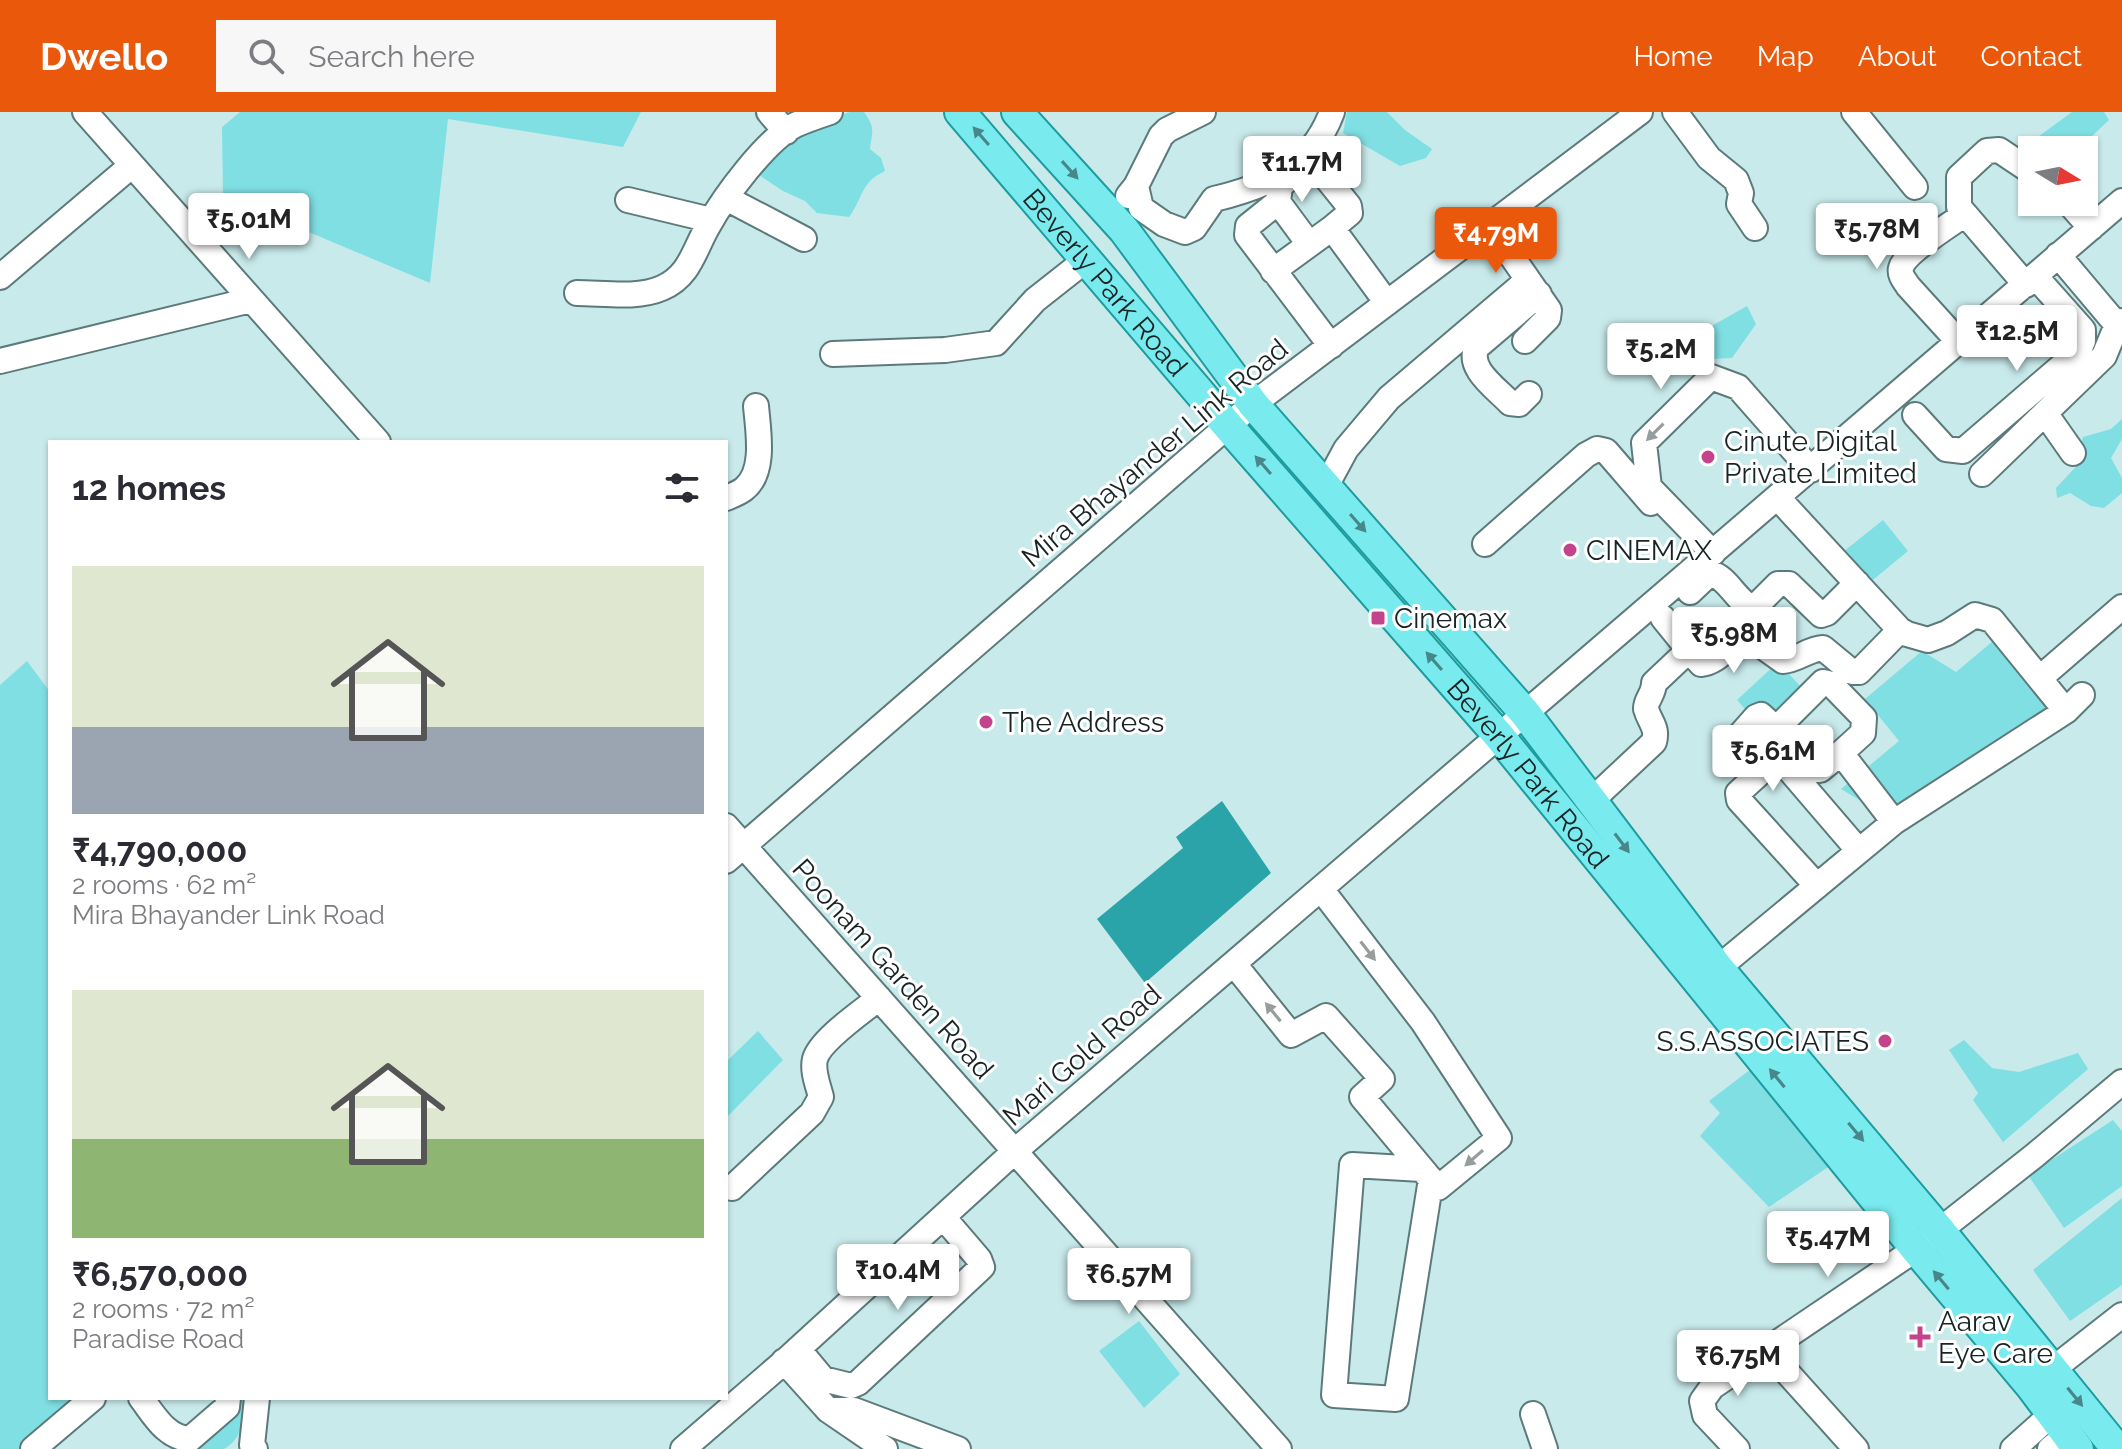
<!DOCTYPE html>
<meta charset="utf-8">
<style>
body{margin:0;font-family:Raleway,sans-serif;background:#f7f7f7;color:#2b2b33;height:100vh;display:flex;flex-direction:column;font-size:30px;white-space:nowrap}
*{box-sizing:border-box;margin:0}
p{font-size:26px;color:#7c7c81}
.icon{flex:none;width:44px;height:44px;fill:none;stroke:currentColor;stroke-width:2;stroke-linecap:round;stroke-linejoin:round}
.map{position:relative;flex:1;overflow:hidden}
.panel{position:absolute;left:48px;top:328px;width:680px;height:960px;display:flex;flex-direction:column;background:#fff;border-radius:0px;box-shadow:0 2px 6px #0004}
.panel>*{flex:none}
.needle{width:52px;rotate:100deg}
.tools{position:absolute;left:2018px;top:24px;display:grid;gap:16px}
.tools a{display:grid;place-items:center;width:80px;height:80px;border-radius:0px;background:#fff;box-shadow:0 2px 6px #0004;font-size:40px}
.price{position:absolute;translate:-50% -68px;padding:0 18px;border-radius:8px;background:#fff;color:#222;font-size:26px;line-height:52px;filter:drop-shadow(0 2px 4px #0008)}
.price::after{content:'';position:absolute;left:50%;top:48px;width:24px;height:18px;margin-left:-12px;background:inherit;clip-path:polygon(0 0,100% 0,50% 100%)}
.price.active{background:#ea580c;color:#fff}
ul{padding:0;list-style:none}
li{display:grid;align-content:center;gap:16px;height:424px;padding:0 24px}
li span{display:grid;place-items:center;height:248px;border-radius:0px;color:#555}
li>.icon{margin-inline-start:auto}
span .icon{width:144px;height:144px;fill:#fffc;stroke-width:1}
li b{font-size:34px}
h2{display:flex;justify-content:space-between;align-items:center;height:96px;padding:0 24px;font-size:34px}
header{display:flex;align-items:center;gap:48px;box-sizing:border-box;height:112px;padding:0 40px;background:#ea580c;color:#fff}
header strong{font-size:38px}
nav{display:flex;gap:44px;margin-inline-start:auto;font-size:28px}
.search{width:560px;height:72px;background:#f7f7f7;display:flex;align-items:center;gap:20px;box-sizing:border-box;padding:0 28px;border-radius:0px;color:#7c7c81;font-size:30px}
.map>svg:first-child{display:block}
.green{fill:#7fdfe3}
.water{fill:#2aa4a8}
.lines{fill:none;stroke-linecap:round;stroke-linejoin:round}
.minor-casing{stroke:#5d7a7b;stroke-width:28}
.major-casing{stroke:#1d9ca0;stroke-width:34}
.minor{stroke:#fff;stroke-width:24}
.major{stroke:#79eaee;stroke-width:30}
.oneway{fill:#488789}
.oneway2{fill:#979c9c}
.poi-dot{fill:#c4438d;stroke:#fff;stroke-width:3}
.labels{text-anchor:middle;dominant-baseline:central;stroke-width:6;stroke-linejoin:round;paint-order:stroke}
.street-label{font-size:28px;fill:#182424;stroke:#fff}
.poi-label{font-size:28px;fill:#182424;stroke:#fff;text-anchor:start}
</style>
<header>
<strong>Dwello</strong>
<div class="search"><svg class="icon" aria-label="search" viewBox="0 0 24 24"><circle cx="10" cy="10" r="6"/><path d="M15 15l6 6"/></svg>Search here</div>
<nav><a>Home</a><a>Map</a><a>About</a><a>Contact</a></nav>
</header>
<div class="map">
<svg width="2122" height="1337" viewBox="0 0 2122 1337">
<rect width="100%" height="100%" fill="#c9eaeb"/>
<path class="green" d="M240,0h401l-18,35 -175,-28 -18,164 -207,-87 -1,-69z
M850,0h14c12,17 8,19 6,37l11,9 4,13c-25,11 -22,28 -36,46l-32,-4 -12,-12 -22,-10 -30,-20 46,-42z
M1347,0h40l18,18 27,19 -6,9 -26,8 -57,-33z
M2072,0h32l5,8 -32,30h-45v11l-12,-11z
M1747,194l9,18 -24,34 -22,1 -20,-6 18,-25z
M2122,307v20l-11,19 11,20v15l-18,15 -13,-2 -21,-13 -13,5 -1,-10 29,-31 -4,-14 2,-6 28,-8z
M1883,408l25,31 -40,33 -25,-32z
M1993,529l53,66 -131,108 -54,-14 -20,-12 58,-48 -34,-42 57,-48 34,21z
M27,549l23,31v706h43l-60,51h-33v-764z
M1778,550l35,38 -75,69 -12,-13 33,-31 -22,-25z
M758,919l25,29 -57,58v-56z
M1964,928l28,28 27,4 59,-19 10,16 -85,73 -30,-42 5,-7 -29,-43z
M1755,954l79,97 -65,44 -69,-71 20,-23 -11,-12z
M2113,1008l9,11v55l-58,42 -36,-53z
M2122,1086v87l-52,36 -37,-51z
M1139,1209l41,53 -36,34 -45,-57z
M234,1286h14c-4,19 -5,41 -24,51h-46z"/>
<path class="water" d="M1222,689l49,72 -126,110 -48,-64 86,-71 -7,-11z"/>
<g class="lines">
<g class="minor-casing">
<path id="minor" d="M85,0l293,330
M769,0l17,20
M1675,0l34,46 27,22 5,13 -2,11 16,24
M1854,0l61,75
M1136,74l5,22 23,16 21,8 9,-4 20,-29c54,-13 97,-31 118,-87
M1128,84l8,-10 25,-50 6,-6 36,-18
M726,86l78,41
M628,88l83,20
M1278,90l31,42
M2068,90l23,26
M1490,113l59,85 -1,8 -23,23
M2058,143l59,70 5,-4
M1273,159l59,-43
M0,165l131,-111
M2026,173l-67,-78v-30l28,-26 12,-1 33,22
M577,181c26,0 60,6 85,-5 28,-12 32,-38 46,-62 16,-29 58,-86 87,-101 11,-5 23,-9 35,-13
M1958,229l-50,-55c-3,-5 -9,-11 -7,-18 4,-16 49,-43 64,-54
M1331,234l-84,-111 1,-9 30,-24 2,-16 28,-23 8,2 33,41 1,7 -18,15 55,75
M833,242l112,-4 51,-7 39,-43 52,-41
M0,249l251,-61
M1529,282l-10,10 -9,-1c-14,-15 -44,-35 -33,-56l62,-53
M2045,301l28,40
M1915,303l31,34 17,2 115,-99 5,-11v-11l-48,-54
M1982,362l122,-118 13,-31
M1326,374l20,-37 43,-51 132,-112 2,-5
M726,386c5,-2 13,-5 18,-9 22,-17 14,-59 12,-83
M1778,386l122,132 7,4 21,6 19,-7 28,-18 17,5 74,91
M1485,432l101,-89 11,-6 9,2 45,52
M1713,441l-64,-66 -5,-44 67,-66 27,10 73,83
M1690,480l20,-19c18,4 25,27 41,34l7,-3 20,-20h11l32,31 6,-2 30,-30
M1663,506l26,32
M2040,566l82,-71
M1741,622l15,-17 5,-2 15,14
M1841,641l-21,17h-7l-37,-41 47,-47 8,2 33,34 -1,15 -22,20 53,69
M1591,689l63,-59c4,-15 -4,-19 -8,-33 -1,-8 8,-15 8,-26l35,-33 12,14c20,-2 28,-23 47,-28l35,25c15,-1 25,-12 40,-13l29,24h7l41,-42
M726,714l553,623
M726,749l527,-457 387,-292
M1817,774l-78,-86 -1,-7 35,-32 8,-1 78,91
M1234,852l57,71 35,-19 56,63 -20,18 76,91 61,-50 -76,-116 -102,-133
M1718,856l176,-146 172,-111 16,-16
M1422,1057l-70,-4 -18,230 62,4 35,-220
M732,1076l80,-75 9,-16c-3,-12 -9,-26 -6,-38 5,-19 48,-48 64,-61
M798,1237l25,30 28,7 7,-3 124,-116 -3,-8 -36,-42
M1767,1238l89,99
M784,1249l44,49 57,39
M2039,1268l83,-65
M141,1286c13,17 25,40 49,41l37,-32 1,-9
M828,1298h26l104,39
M1533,1302l12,35
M33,1337l60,-51
M255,1337l-3,-4 5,-47
M683,1337l102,-88 230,-210 1107,-950
M1737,1337l-32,-34 -3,-14 10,-14 204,-138 118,-93 88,-74
M2013,1337l38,-34
M2050,1337l17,-14"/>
</g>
<g class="major-casing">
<g id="major">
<path id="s1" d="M960,0l268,314 271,310 417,513 115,137 47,63"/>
<path d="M1017,0l107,118 129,174 272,309 193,255 222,263 177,218"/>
</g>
</g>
<use href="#minor" class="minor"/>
<use href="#major" class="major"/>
</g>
<defs><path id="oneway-solid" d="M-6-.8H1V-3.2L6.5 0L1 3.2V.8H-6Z" transform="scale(2)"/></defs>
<g class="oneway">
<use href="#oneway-solid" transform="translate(981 24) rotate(-131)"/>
<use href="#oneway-solid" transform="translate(1070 58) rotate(48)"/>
<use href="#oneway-solid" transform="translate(1263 353) rotate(-131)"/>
<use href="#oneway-solid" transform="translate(1358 411) rotate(49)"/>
<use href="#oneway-solid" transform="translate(1434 549) rotate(-131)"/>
<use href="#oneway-solid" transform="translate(1622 731) rotate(53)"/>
<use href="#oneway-solid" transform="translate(1777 966) rotate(-129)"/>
<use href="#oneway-solid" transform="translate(1856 1020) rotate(50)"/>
<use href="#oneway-solid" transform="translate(1941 1168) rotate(-130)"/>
<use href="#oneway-solid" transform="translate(2075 1285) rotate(51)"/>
</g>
<g class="oneway2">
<use href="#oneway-solid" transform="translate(1655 320) rotate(135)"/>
<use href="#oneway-solid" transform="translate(1368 839) rotate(52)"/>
<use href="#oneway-solid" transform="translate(1273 900) rotate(-129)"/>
<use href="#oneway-solid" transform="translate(1474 1046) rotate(139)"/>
</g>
<g class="poi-dot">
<circle cx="1708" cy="345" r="8"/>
<circle cx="1570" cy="438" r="8"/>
<rect x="1370" y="498" width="16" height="16" rx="4"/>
<circle cx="986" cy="610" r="8"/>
<circle cx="1885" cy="929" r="8"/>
<path d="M1916 1213h8v8h8v8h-8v8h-8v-8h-8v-8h8z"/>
</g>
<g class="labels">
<g class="street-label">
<text stroke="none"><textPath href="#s1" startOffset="224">Beverly Park Road</textPath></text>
<text transform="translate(1155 341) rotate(-40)">Mira Bhayander Link Road</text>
<text stroke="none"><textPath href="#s1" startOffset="872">Beverly Park Road</textPath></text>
<text transform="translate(893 857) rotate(48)">Poonam Garden Road</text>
<text transform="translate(1082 943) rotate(-41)">Mari Gold Road</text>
</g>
<g class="poi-label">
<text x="1724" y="329">Cinute Digital<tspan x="1724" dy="32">Private Limited</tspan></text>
<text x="1586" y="438">CINEMAX</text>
<text x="1394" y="506">Cinemax</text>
<text x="1002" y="610">The Address</text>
<text x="1869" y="929" text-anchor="end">S.S.ASSOCIATES</text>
<text x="1938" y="1209">Aarav<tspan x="1938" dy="32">Eye Care</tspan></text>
</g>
</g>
</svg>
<div class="tools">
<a><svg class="needle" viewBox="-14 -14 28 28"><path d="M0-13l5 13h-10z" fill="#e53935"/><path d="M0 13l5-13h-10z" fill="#7c7c81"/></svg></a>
</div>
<b class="price" style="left:1302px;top:92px">₹11.7M</b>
<b class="price" style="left:249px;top:149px">₹5.01M</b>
<b class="price" style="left:1877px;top:159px">₹5.78M</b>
<b class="price active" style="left:1496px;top:163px">₹4.79M</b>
<b class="price" style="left:2017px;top:261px">₹12.5M</b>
<b class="price" style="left:1661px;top:279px">₹5.2M</b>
<b class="price" style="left:1734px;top:563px">₹5.98M</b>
<b class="price" style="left:1773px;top:681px">₹5.61M</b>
<b class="price" style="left:1828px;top:1167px">₹5.47M</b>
<b class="price" style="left:898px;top:1200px">₹10.4M</b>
<b class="price" style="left:1129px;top:1204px">₹6.57M</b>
<b class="price" style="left:1738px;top:1286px">₹6.75M</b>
<section class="panel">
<h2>12 homes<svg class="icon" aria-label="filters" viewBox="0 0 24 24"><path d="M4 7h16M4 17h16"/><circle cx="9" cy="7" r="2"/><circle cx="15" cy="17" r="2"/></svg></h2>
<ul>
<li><span style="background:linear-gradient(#dfe7d0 65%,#9aa5b1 0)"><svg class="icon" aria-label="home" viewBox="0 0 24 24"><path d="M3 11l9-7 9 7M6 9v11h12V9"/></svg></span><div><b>₹4,790,000</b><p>2 rooms · 62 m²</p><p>Mira Bhayander Link Road</p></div></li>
<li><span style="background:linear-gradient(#dfe7d0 60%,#8fb573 0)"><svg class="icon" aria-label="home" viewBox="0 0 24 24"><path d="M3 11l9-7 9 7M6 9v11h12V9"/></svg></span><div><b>₹6,570,000</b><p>2 rooms · 72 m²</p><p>Paradise Road</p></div></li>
</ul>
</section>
</div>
